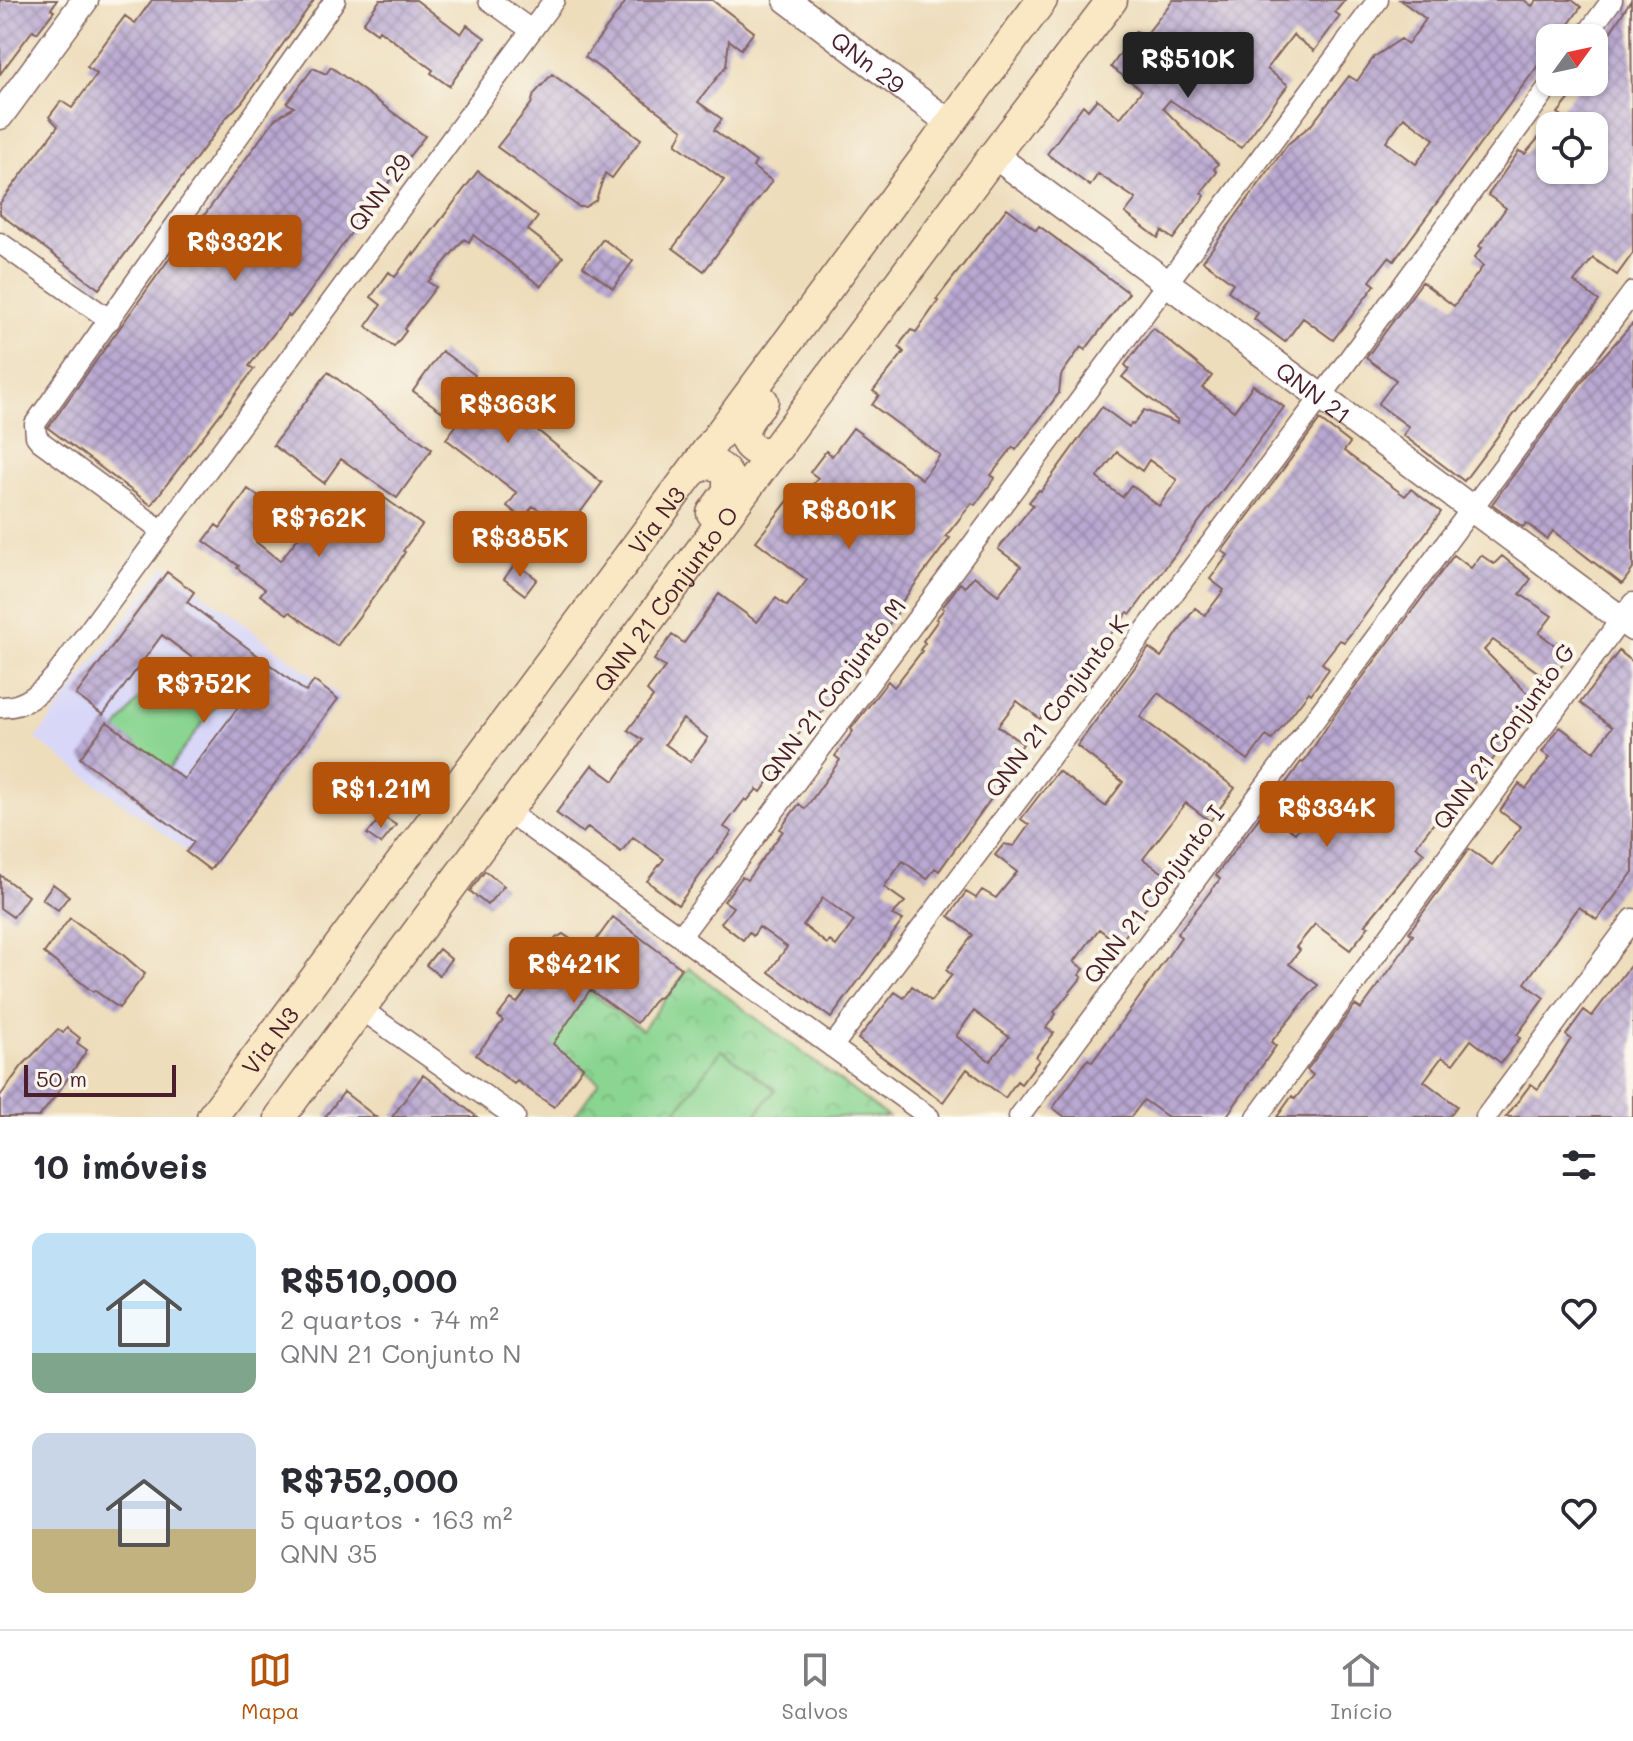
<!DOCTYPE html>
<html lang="pt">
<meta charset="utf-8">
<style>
body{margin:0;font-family:Mali,sans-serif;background:#f2f2f3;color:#2b2b33;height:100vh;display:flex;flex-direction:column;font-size:30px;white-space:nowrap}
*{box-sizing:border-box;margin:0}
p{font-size:26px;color:#7c7c81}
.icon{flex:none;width:44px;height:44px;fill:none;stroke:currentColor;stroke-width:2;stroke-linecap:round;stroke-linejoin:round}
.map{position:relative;height:1117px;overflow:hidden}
.drawer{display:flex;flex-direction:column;background:#fff;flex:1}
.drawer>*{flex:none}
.needle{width:52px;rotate:57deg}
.buttons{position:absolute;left:1536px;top:24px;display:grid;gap:16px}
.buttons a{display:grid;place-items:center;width:72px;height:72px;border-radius:16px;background:#fff;box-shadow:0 2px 6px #0004;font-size:40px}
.scale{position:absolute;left:24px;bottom:20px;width:152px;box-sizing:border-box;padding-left:8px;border:4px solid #4a1f2b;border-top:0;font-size:22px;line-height:28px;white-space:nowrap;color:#4a1f2b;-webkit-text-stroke:6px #fbf7ec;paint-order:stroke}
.price{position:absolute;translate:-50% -68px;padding:0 18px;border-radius:8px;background:#b45309;color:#fff;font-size:26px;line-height:52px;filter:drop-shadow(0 2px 4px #0008)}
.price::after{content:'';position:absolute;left:50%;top:48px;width:24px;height:18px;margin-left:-12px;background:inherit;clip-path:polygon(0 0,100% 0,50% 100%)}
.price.active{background:#222;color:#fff}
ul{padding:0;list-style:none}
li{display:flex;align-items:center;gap:24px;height:200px;padding:0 32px}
li span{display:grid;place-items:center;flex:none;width:224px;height:160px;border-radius:16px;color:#555}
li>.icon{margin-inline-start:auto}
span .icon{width:96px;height:96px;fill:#fffc;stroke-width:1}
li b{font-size:34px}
h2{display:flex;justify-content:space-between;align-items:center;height:96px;padding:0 32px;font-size:34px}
.tabs{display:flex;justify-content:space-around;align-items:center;height:112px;border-top:2px solid #e1e1e2;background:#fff;font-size:22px;color:#7c7c81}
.tabs a{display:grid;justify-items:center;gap:4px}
.tabs .active{color:#b45309}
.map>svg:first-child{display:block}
.built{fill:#d8d7f8}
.park{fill:url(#park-crowns);stroke:#6a7a5e;stroke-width:2}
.pitch{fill:#8ad591;stroke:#6a7a5e;stroke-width:2}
.building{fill:url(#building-cross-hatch);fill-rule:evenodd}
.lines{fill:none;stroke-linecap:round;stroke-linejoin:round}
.minor-casing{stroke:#83625d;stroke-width:23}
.tertiary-casing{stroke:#83625d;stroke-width:29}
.secondary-casing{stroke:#83625d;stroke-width:33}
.minor{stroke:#fff;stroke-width:20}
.tertiary{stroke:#fff;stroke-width:26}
.secondary{stroke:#fae7c3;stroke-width:30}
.labels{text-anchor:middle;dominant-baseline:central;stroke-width:8;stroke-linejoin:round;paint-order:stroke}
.street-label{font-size:24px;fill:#4a1f2b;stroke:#fbf7ec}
</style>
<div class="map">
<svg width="1633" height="1117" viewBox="0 0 1633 1117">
<defs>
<pattern id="park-crowns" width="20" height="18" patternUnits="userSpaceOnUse" patternTransform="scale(2)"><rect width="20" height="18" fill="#8ad591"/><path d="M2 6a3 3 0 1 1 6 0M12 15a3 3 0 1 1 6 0" fill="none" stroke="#79b67d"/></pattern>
<pattern id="building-cross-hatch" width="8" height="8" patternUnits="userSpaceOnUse" patternTransform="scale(2)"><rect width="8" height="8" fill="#b9a8d1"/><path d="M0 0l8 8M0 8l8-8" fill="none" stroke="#9888aa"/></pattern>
</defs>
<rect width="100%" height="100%" fill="#fbf7ec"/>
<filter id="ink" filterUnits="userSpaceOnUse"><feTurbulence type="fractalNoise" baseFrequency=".0125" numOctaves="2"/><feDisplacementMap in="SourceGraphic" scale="16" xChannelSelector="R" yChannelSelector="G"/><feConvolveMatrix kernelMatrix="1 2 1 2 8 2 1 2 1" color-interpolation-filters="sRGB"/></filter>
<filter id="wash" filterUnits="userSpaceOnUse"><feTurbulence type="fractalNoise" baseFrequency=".006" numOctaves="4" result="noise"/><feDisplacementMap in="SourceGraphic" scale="32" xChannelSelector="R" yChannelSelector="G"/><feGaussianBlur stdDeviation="1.8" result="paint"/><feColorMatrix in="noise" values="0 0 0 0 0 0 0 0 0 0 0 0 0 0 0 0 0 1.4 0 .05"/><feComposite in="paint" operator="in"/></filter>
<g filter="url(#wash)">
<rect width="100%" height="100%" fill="#edddbb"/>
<path class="built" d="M165,565l176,132 -129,173 -176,-131z"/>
<path class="park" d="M689,968l199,149h-314l25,-35 -50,-37 40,-54 53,39z"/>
<path class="pitch" d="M167,660l53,39 -53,73 -53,-39z
M722,1050l53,40 -21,27h-82z"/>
<g id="blocks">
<path class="building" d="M0,0h57l-6,9 3,2 -17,22 -4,-3 -33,44z
M152,0h162l-72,102 -15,15 -128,172 -99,-75v-11l58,-77 -9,-9 12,-16 11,7 25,-34 -10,-7 38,-51 10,7z
M380,0h36l45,34 6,-9 18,13 -36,48 -18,-13 2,-3 -54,-40 -2,3 -14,-10z
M627,0h85l42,32 -13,17 -12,-9 -3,26 -28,36 24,17 -8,11 42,32 -3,5 19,14 -68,90 -31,-23 51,-68 -48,-36 7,-14 -98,-73z
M1173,0h172l-10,12 5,4 -26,35 -21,-16 -26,34 21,16 -47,63 -71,-48 -7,8 55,56 -4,5 3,3 -16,21 4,3 -32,43 -11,-8 -4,7 -33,-25 11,-14 -38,-25 -8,12 -43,-32 36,-49 5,5 9,-11 23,19 22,-28 -31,-23 25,-36 9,5z
M1400,0h124l8,6 5,-6h35l9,7 -22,31h-9v11l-156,212 -5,-4 -19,24 5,4 -42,55 -30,-22 -18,24 -31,-23 4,-6 -30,-22 5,-8 -30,-22 85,-117 24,-20 37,-48 8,5 17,-24 27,-18 7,5 18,-25zM1404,117l30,22 -18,25 -30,-22z
M1631,0l2,253 -16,22 -24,-17 -19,24 25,19 -135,180 -61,-46 6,-8 -31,-23 18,-24 -30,-22 56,-76 32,24 29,-40 -9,-8 8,-10 -3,-2 27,-38 -18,-13 31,-44 6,3 25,-30v46h44v-44h-18l-18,-13 25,-31h11v-20l15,-20 -3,-3z
M331,67l94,69 -60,77 -61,87 -14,17 -2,-2 -39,51 5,3 -103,136 -103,-77 136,-190 2,2 89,-121 19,-12 -7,-4 26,-35 13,6z
M552,74l89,65 -29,39 -7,-5 -9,27 -11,7h-6l-82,-60 34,-43 3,-10z
M478,171l60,46 -10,13 35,27 -22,29 -68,-51 -4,7 -5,-3 -36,43 8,5 -32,42 2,2 -12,16 -28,-21 15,-21 -10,-8 18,-25 6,5 18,-24 1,2z
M1007,208l29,22 3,-4 90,67 -44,57 -4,-3 -20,28 -2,18 -43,57 -3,-3 -22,28 4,3 -20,27 -3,-2 -26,33 4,2 -55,73 2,2 -18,24 -38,48 2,1 -11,15 -17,19 -4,-4 -21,30 3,2 -32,44 -4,-3 -10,12 -2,-2 -21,28 8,5 -54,73 -31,-24 17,-22 -31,-22 -12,15 -33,-25 -5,6 -27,-20 36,-48 22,16 29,-41 -15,-10 25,-33 -6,-6 18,-24 -11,-7 18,-25 12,8 35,-49 38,28 19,-24 11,8 20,-26 -51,-39 36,-45 7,6 19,-24 -8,-6 16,-21 6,5 21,-28 69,51 18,-24 -68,-50 7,-10 -6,-4 31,-39 -5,-5 3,-6 9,-11 5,2 22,-31 -2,-1zM683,719l25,19 -18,24 -25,-18z
M603,239l30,22 -20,27 -30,-22z
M1633,323v246l-11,15 -69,-53 -6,8 -21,-16 -3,4 -31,-23 99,-134z
M1153,328l59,48 -9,12 31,23 19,-26 31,22 -153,207 -3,-2 -29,37 3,2 -43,58 -5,-4 -14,14 -23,-18 -19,25 25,18 -11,16 4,4 -77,107 -4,-3 -8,11 -24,-18 -19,26 21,15 -13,13 11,5 -72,98 -62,-46 18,-25 -28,-20 -6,9 -4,-4 -6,8 -22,-17 12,-16 -9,-6 18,-24 5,3 36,-49 -3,-2 19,-25 6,5 35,-49 -5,-4 18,-25 -2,-2 37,-48 6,6 28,-36 -2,-1 5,-7 -2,-2 15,-21 -2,-1 8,-10 -2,-1 18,-25 5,4 9,-11 24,19 23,-29 -23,-17 35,-44 -4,-3 10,-12 2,1 61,-84 27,20 2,-3 2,1 11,-15 33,13 1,-3 -56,-43 7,-8 -4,-4zM1117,452l25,19 7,-11 28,20 -18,26 -28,-21 -9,12 -25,-19zM823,898l31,23 -18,25 -6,-5 -3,3 -24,-19z
M442,351l33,24 -7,10 26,18 6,-9 28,21 -3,5 77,63 -34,46 -35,-23 -10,13 -16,-13 10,-13 -71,-54 12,-16 -45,-32z
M328,372l104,77 -35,49 -56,-39 -17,24 -51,-38z
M1320,420l30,23 -6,8 31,23 30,22 6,-7 30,23 -78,106 -19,24 -4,-2 -18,23 7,6 -18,25 -2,-2 -37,48 -6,-4 -18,24 -90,-67 -18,24 95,71 -25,33 -24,-18 -43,56 26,18 -50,67 -20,-15 -25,33 10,7 -5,6 3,2 -28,35 2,2 -10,14 8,5 -18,24 3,3 -18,24 -4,-3 -12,17 -38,-29 -24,33 -85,-63 37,-47 9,6 8,-12 19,15 21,-26 -6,-5 27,-35 -24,-19 17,-24 10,6 6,-8 14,8 21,-26 -22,-17 9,-11 10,2 15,-21 -8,-6 37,-48 47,35 18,-24 -46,-36 72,-98 12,9 34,-49 10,7 19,-25 -14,-11 18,-24 -6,-4zM974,1011l35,26 -19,24 -34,-25z
M248,489l30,22 -22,31 24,19 51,-66 32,25 19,-24 40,29 -19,26 2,1 -9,15 -59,79 -47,-34 -3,2 -27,-19 5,-6 -28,-21 2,-2 -35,-25 12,-16 4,3z
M1454,555l17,13 10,-13 13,9 8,-8 29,23 -11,15 32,22 -13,17 30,23 -19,25 -57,-41 -9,10 51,51 -57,79 -1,-1 -18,24 -2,-1 -19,23 -4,-2 -18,23 8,7 -59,72 4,1 -19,24 -35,-26 -19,23 4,3 -11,14 29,21 -47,57 5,4 -50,71h-58l-24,-17 -13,17h-66l-12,-9 35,-49 4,3 42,-57 47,-68 -4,-3 43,-55 -4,-4 49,-65 30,23 19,-24 -30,-23 17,-24 2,1 33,-50z
M516,563l21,16 -12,16 -21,-16z
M167,572l27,20 -7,10 82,62 37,28 8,-11 24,18 -128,171 -24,-18 8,-10 -114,-84 27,-36 77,57 61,-81 -83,-63 -59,80 -27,-20z
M1619,651l14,11v210l-36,48 -18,-13 -54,76 19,15 -27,37 3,3 -19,25 -30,-23 -18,24 -11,-7 -18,24 33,25 -8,11h-172l15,-21 3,3 18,-24 -6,-5 48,-65 6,4 31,-42 21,-32 -4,-3 60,-83 23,16 29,-38 -21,-16 19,-27 7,5 24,-32 -8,-5 18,-25 34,25 18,-25 -32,-24z
M382,816l14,9 -15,19 -14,-10z
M485,871l19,15 -17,19 -17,-14z
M0,875l28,21 -15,21 -13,-9z
M53,884l16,12 -11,14 -16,-11z
M613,917l68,51 -20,29 -5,1 -19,25 -47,-33 -37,54 30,23 -29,40 -37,-26 -3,3 -38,-29 27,-34 -5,-5 13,-17 6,4 37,-49 -6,-5 8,-11 7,-4 25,17z
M70,918l52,36 23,20 -26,34 -25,-18 -1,2 -49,-39z
M439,949l12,10 -12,16 -13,-10z
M1633,962v155h-127l25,-33 7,5 33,-50 -5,-4 18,-25 8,6z
M67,1028l13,10 -3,5 10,7 -30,44 -18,23h-39v-21l22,-30 36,-37 5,4z
M423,1075l15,11 39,31h-85z
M344,1092l32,25h-51z"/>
</g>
</g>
<g filter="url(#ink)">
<use href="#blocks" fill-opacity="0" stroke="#83625d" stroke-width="2"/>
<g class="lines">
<g class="minor-casing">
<path id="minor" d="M489,0l42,30
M1584,38l28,-38
M0,243l110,77
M161,530l-121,-89 -4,-5 -1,-12 300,-424
M0,707c25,1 41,-15 57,-33l497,-674
M508,812l421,305
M681,936l697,-936
M361,1009l154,108
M832,1047l489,-650 231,-315
M1019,1117l614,-825
M1257,1117l376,-514
M1486,1117l147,-198"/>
</g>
<g class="tertiary-casing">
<g id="tertiary">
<path id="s1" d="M787,0l164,124"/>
<path d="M0,116l85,-116"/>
<path id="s2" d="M994,155l639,473"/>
</g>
</g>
<g class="secondary-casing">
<g id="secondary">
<path d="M763,401c-6,8 -16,18 -18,27 -5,22 20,30 34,19"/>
<path d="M693,471c13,-10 26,-9 35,5v15l-16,22"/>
<path id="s3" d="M212,1117l830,-1117"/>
<path id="s4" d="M280,1117l714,-962 118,-155"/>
</g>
</g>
<use href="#minor" class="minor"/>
<use href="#tertiary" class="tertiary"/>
<use href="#secondary" class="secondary"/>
</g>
</g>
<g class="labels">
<g class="street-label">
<text stroke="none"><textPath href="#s1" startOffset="102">QNn 29</textPath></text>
<text transform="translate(379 192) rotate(-54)">QNN 29</text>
<text stroke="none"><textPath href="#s2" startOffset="398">QNN 21</textPath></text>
<text stroke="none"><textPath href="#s3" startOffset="744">Via N3</textPath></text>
<text stroke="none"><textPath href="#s4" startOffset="646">QNN 21 Conjunto O</textPath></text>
<text transform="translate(832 690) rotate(-53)">QNN 21 Conjunto M</text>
<text transform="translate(1056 706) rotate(-53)">QNN 21 Conjunto K</text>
<text transform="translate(1503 736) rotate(-54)">QNN 21 Conjunto G</text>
<text transform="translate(1153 894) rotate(-53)">QNN 21 Conjunto I</text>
<text stroke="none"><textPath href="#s3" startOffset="96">Via N3</textPath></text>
</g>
</g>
</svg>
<div class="buttons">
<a><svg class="needle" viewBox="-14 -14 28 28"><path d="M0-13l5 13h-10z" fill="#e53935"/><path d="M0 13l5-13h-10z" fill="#7c7c81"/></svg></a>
<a><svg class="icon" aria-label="locate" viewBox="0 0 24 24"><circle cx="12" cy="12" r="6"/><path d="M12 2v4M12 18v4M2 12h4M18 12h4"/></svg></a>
</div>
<div class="scale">50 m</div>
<b class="price active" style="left:1188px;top:100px">R$510K</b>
<b class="price" style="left:235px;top:283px">R$332K</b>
<b class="price" style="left:508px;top:445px">R$363K</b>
<b class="price" style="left:849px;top:551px">R$801K</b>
<b class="price" style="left:319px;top:559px">R$762K</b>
<b class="price" style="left:520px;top:579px">R$385K</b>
<b class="price" style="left:204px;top:725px">R$752K</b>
<b class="price" style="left:381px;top:830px">R$1.21M</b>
<b class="price" style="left:1327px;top:849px">R$334K</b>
<b class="price" style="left:574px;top:1005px">R$421K</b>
</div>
<section class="drawer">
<h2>10 imóveis<svg class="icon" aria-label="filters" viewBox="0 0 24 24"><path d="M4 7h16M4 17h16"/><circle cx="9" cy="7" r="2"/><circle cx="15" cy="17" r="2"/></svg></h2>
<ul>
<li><span style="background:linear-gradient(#bfe0f5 75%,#7fa58c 0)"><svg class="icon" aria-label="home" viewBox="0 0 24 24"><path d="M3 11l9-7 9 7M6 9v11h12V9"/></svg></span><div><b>R$510,000</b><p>2 quartos · 74 m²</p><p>QNN 21 Conjunto N</p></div><svg class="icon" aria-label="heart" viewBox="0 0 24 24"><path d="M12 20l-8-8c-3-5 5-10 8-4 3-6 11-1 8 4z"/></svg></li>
<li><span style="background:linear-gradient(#c9d6e8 60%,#c2b280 0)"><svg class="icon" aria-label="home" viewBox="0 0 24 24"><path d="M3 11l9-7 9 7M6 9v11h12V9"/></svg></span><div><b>R$752,000</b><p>5 quartos · 163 m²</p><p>QNN 35</p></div><svg class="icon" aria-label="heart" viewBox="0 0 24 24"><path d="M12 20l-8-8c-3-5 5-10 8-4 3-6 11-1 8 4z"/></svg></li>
</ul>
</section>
<nav class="tabs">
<a class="active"><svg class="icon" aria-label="map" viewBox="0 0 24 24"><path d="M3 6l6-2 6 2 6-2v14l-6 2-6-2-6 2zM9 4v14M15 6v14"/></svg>Mapa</a>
<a><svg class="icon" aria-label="saved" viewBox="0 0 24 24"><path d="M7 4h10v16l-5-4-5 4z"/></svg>Salvos</a>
<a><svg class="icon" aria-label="home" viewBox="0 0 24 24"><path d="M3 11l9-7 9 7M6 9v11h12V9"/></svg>Início</a>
</nav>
